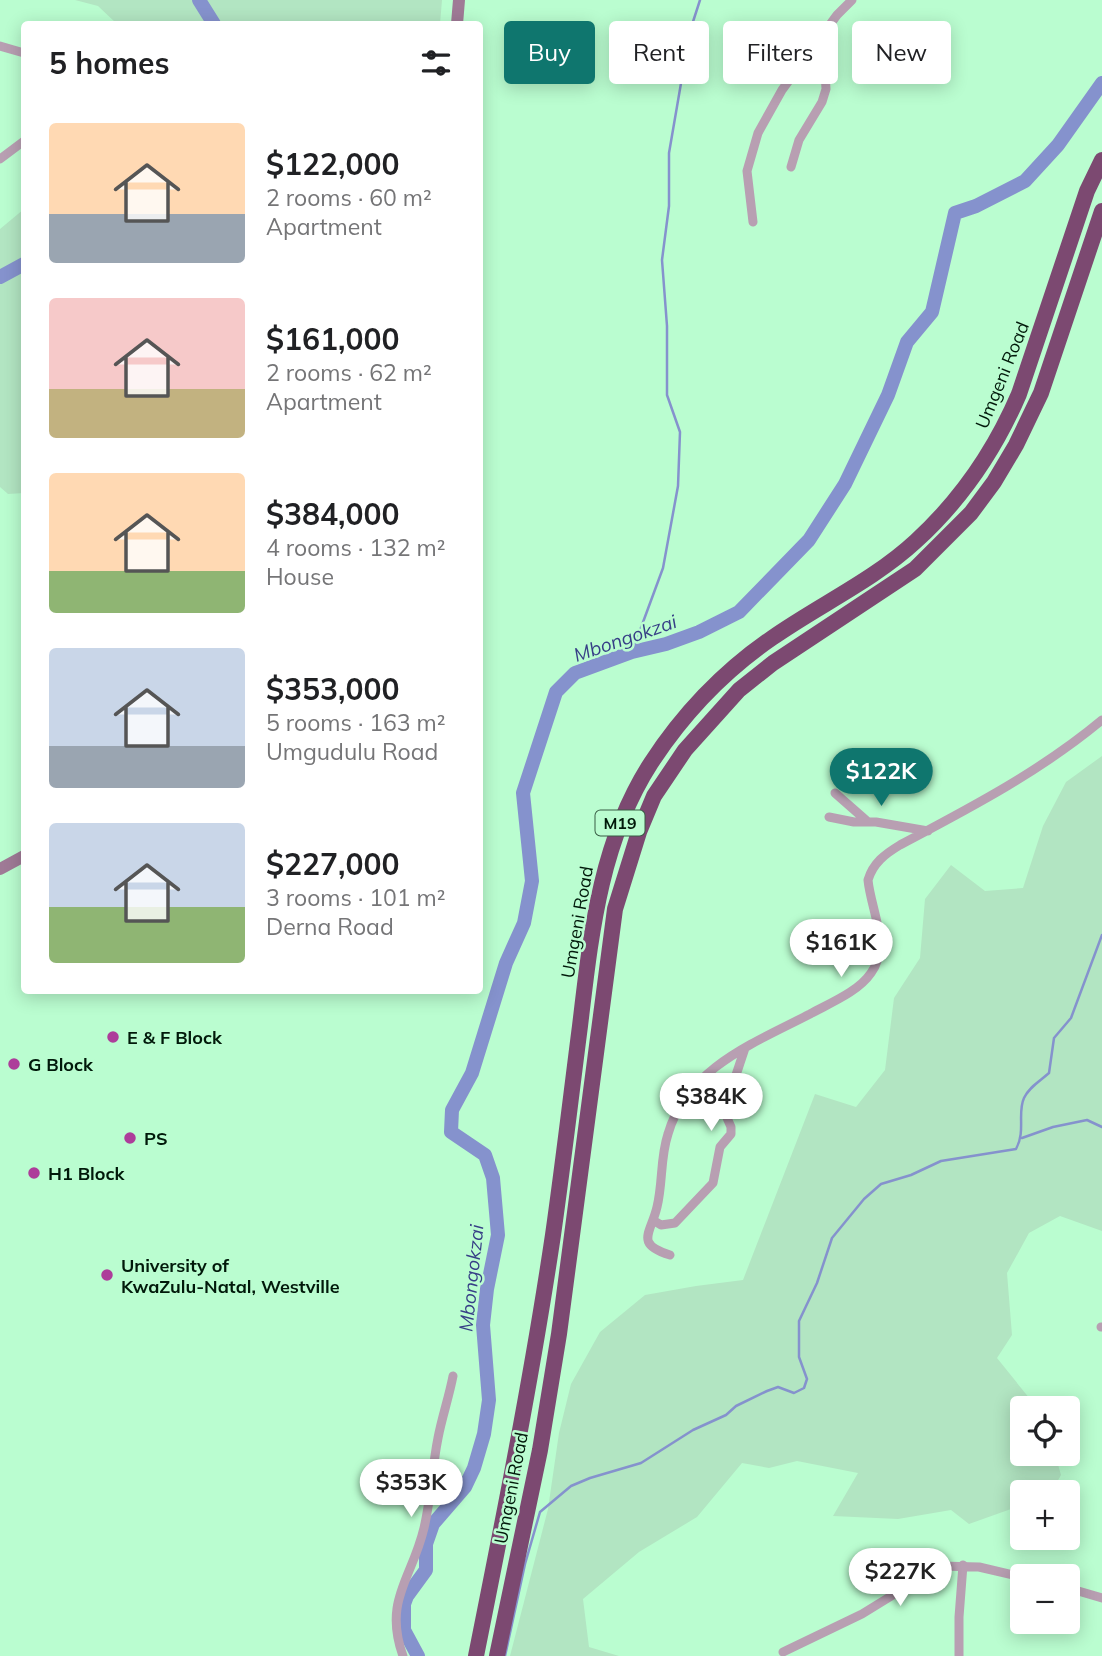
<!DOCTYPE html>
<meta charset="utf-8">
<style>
body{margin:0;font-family:Mulish,sans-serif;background:#f6f6f6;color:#202124;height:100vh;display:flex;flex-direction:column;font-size:26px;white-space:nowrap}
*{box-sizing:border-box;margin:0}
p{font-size:23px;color:#757577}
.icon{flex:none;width:38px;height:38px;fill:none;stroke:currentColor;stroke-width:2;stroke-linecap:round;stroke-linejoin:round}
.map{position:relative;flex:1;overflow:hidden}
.drawer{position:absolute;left:21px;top:21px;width:462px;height:973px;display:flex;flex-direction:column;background:#fff;border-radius:7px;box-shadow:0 4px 18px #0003}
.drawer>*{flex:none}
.hud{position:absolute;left:504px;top:21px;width:492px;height:63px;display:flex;gap:14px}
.buttons{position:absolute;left:1010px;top:1396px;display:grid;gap:14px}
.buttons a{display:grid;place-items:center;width:70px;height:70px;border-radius:7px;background:#fff;box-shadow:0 4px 18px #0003;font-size:35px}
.price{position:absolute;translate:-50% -60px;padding:0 16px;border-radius:24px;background:#fff;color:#222;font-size:23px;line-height:46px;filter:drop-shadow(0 2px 4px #0008)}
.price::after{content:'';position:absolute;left:50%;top:42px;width:21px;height:16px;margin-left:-10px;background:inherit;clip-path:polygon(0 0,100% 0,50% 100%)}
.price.active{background:#0f766e;color:#fff}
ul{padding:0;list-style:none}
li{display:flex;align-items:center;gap:21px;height:175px;padding:0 28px}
li span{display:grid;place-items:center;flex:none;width:196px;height:140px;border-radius:7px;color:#555}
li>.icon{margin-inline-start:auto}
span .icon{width:84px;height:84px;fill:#fffc;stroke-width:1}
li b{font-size:30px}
h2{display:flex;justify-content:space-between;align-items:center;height:84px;padding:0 28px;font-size:30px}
.chip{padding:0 24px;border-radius:7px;background:#fff;box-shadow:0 4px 18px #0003;font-size:24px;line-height:63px}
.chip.active{background:#0f766e;color:#fff}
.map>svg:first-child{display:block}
.green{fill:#b2e5c2}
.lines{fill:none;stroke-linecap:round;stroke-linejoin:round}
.stream{stroke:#8592cd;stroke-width:2.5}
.river{stroke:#8592cd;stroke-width:14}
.street{stroke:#b89fb2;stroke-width:9}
.secondary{stroke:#9f7a96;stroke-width:12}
.highway{stroke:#7c4971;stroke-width:16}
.poi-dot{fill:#ad3d9a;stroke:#bafdd0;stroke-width:2.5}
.labels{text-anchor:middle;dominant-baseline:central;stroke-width:5;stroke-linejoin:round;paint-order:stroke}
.shield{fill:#bafdd0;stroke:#385d45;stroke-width:2}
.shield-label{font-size:16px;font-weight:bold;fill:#01190a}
.street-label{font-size:18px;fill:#01190a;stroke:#bafdd0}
.poi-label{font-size:18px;font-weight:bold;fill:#01190a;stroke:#bafdd0;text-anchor:start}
.water-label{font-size:19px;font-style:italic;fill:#363e86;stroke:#bafdd0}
</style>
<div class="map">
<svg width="1102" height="1656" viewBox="0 0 1102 1656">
<rect width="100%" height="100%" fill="#bafdd0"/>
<path class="green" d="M75,0h367l-2,24h-323l-19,-18z
M24,209v284l-16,1 -8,-7v-258z
M1102,756v475l-42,-15 -31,17 -22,40 5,62 -15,23 41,51h-16v45h33l6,21 -10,18h-29v12l-53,19 -18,-14 -53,9 -65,-3 25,-43 -61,-12 -28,7 -27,-5 -45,54 -58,35 -56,47 6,48 30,9h-109l38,-147 11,-76 12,-49 29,-52 45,-37 51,-9 47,-6 72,-186 41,13 29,-37 9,-72 26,-40 5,-59 26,-34 34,26 38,-3 20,-62 23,-44z"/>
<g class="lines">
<path class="stream" d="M632,652l31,-84 15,-82 2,-54 -13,-37v-69l-5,-66 7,-54v-53l21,-122 10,-31
M1022,1138l31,-11 34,-7 15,7
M505,1656l20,-92 15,-52 31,-26 19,-8 51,-15 52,-33 33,-15 10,-9 31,-15 11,-4 16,6 10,-5 3,-9 -8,-22v-36l18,-38 15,-45 32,-39 17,-15 30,-9 30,-14 75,-12c10,-18 1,-36 8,-51 5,-11 16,-17 25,-25l5,-35 17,-20 31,-83"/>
<path class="river" d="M199,0l15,24
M0,277l24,-13
M418,1656l-14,-26v-26l3,-8 19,-26v-26l7,-20 32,-37 9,-19 10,-34 5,-34 -6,-75 4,-36 11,-54 -5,-57 -8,-23 -34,-23 1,-22 20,-37 34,-110 18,-40 8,-42 -9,-88 33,-101 19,-19 57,-21 34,-8 33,-12 40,-20 70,-72 36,-56 43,-89 19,-53 25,-30 23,-99 21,-7 49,-25 33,-36 44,-62"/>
<path class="street" d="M0,46l24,7
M0,159l24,-18
M791,167l8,-27 23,-38 4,-13 -1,-17 -9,-28
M753,222l-6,-51 11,-38 24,-43 55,-75 15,-15
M835,793l33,29
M829,817l25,5h22l52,9
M653,1220l8,5 14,-2 38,-40 7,-36 11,-13v-7l-7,-16 21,-63
M670,1255c-36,-11 -19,-22 -13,-48 6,-24 3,-49 11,-73 19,-66 86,-91 142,-120 20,-11 48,-22 61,-41 20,-28 0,-62 -3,-93 5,-17 17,-26 32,-35 70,-37 141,-74 202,-125
M1101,1327h1
M1068,1588l34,10
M783,1652l79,-38 78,-48 39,1 43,10
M403,1656c-20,-56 9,-77 21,-128 7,-29 8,-60 14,-90 4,-21 11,-41 15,-62
M959,1656v-39l4,-52"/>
<path class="secondary" d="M457,24l2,-24
M0,869l24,-13"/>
<path class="highway" d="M476,1656c28,-140 56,-280 77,-421 10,-70 18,-139 27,-209 11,-92 20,-184 71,-263 32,-49 73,-92 121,-125 47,-33 102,-58 144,-97 46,-42 79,-91 103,-147l68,-203 15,-31
M497,1656l43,-206 19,-116 56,-425 24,-77 15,-36 31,-46 54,-60 34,-27 142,-94 56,-56 23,-31 22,-37 25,-52 61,-182"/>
</g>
<g class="poi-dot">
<circle cx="113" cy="1037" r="7"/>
<circle cx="14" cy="1064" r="7"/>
<circle cx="130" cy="1138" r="7"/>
<circle cx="34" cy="1173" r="7"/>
<circle cx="107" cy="1275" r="7"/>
</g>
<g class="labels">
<rect class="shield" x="595.5" y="810.5" width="49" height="25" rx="5"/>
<g class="shield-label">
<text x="620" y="823">M19</text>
</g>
<g class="street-label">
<text transform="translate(1002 375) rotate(-68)">Umgeni Road</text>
<text transform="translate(577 922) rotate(-80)">Umgeni Road</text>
<text transform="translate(511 1488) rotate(-79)">Umgeni Road</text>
</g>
<g class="poi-label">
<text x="127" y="1037">E &amp; F Block</text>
<text x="28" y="1064">G Block</text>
<text x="144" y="1138">PS</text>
<text x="48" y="1173">H1 Block</text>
<text x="121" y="1265">University of<tspan x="121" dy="21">KwaZulu-Natal, Westville</tspan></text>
</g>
<g class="water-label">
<text transform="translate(625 638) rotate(-19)">Mbongokzai</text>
<text transform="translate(471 1278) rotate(-84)">Mbongokzai</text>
</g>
</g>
</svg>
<div class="buttons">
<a><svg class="icon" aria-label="locate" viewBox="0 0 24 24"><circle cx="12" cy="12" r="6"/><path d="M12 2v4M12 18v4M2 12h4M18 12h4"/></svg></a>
<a>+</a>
<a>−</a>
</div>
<b class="price active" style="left:881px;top:808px">$122K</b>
<b class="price" style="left:841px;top:979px">$161K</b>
<b class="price" style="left:711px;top:1133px">$384K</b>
<b class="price" style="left:411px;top:1519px">$353K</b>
<b class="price" style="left:900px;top:1608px">$227K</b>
<div class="hud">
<a class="chip active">Buy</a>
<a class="chip">Rent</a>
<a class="chip">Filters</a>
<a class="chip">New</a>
</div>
<section class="drawer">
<h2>5 homes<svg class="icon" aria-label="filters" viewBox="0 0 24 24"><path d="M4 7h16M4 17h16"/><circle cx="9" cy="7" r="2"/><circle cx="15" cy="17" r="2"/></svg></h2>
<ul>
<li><span style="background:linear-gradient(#ffd9b3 65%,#9aa5b1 0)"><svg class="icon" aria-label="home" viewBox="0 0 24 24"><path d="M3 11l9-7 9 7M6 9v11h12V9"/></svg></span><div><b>$122,000</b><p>2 rooms · 60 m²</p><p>Apartment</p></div></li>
<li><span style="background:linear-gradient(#f6c9c9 65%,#c2b280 0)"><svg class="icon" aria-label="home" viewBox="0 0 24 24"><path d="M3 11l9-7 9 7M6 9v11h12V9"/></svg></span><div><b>$161,000</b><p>2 rooms · 62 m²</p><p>Apartment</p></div></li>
<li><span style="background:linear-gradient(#ffd9b3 70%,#8fb573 0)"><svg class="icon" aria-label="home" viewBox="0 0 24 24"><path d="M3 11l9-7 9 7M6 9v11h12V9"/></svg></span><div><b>$384,000</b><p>4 rooms · 132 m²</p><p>House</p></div></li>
<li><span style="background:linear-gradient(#c9d6e8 70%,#9aa5b1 0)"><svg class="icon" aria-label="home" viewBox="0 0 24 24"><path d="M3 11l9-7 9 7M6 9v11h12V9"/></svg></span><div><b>$353,000</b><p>5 rooms · 163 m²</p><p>Umgudulu Road</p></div></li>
<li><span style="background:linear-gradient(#c9d6e8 60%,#8fb573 0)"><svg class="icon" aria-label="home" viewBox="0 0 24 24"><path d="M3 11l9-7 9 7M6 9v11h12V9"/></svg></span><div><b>$227,000</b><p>3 rooms · 101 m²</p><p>Derna Road</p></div></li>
</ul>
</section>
</div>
